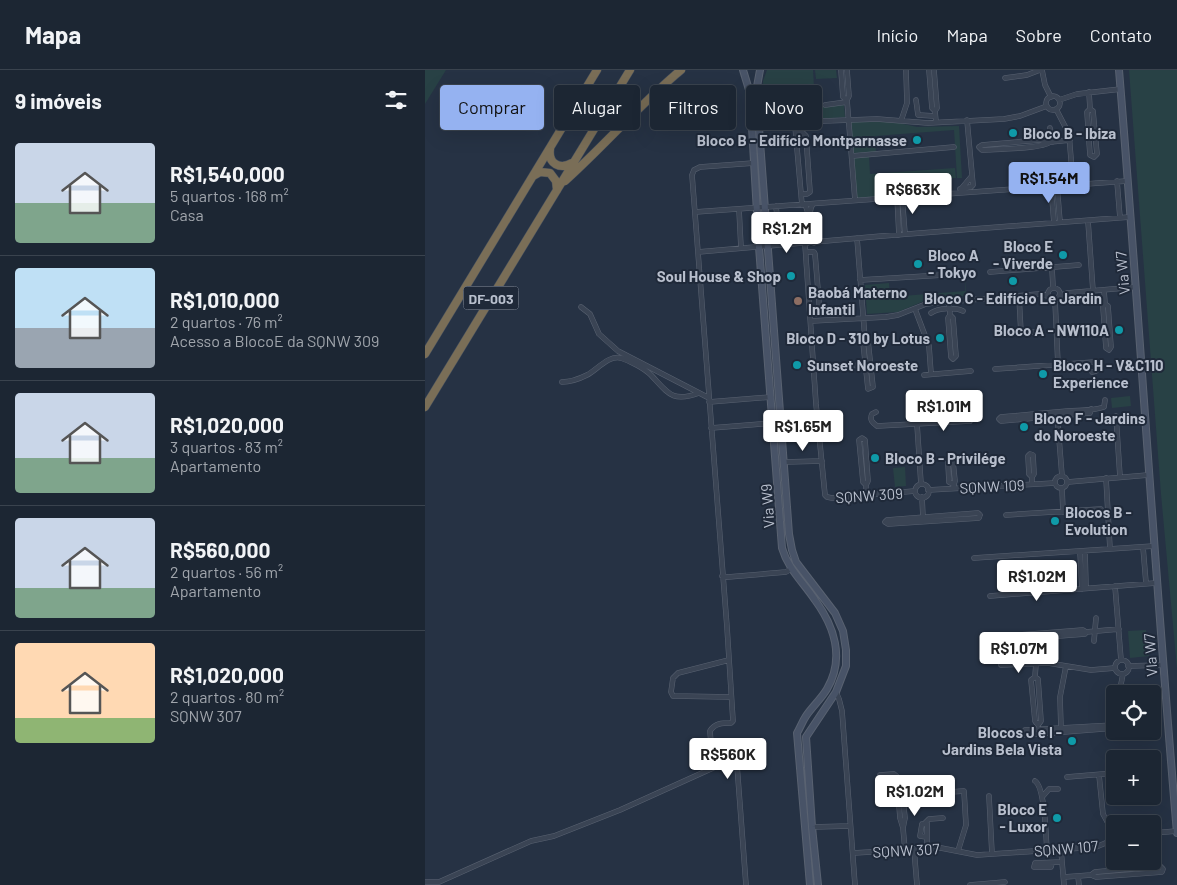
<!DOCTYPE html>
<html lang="pt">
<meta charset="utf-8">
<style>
body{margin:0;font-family:Barlow,sans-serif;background:#252e3b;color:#f1f3f6;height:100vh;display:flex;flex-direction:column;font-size:19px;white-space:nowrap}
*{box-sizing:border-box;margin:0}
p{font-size:16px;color:#a0a5ac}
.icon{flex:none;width:28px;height:28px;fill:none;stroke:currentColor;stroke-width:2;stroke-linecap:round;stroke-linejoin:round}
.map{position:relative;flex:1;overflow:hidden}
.panel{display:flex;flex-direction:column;background:#1c2633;width:425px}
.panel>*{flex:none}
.guide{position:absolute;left:15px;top:15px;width:475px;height:45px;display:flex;gap:10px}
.fabs{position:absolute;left:681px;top:615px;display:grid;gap:10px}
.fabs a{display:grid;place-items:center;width:55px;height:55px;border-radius:5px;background:#1c2633;box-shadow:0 5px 20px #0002,0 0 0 1px #3a434e;font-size:25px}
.price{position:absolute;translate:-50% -42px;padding:0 11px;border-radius:5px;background:#fff;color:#222;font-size:16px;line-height:32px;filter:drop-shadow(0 1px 2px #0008)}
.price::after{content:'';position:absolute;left:50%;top:30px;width:15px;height:11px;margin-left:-8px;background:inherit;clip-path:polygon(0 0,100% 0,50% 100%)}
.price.active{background:#95b2f1;color:#111}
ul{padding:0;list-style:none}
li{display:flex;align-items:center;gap:15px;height:125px;padding:0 15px}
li+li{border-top:1px solid #3a434e}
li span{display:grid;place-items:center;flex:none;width:140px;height:100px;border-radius:5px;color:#555}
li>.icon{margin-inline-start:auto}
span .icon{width:60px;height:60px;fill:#fffc;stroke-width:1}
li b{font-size:21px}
h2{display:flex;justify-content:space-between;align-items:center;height:60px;padding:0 15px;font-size:21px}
.pill{padding:0 18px;border-radius:5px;background:#1c2633;box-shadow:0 5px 20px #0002,0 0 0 1px #3a434e;font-size:18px;line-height:45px}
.pill.active{background:#95b2f1;color:#111}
header{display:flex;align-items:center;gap:30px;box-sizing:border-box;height:70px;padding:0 25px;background:#1c2633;border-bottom:1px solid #3a434e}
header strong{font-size:24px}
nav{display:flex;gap:28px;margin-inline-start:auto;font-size:18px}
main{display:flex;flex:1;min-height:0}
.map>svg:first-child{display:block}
.green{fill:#284145}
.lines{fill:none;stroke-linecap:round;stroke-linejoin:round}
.street-casing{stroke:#596271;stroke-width:5.5}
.secondary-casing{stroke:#596271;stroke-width:8}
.highway-casing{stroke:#454f5e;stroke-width:9}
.street{stroke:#3a4454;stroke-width:4.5}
.secondary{stroke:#485367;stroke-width:6}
.highway{stroke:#7a6e57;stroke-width:8}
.culture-dot{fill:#0f9aa8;stroke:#1f2939;stroke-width:2}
.education-dot{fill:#8d6e63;stroke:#1f2939;stroke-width:2}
.labels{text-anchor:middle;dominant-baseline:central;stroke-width:4;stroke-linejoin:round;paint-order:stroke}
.shield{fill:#1f2939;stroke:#8a92a1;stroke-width:1}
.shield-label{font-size:14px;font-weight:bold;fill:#b8bfcd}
.poi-label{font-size:15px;font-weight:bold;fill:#b8bfcd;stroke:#1f2939;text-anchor:start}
.street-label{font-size:15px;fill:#b8bfcd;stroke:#1f2939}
</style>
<header>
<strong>Mapa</strong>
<nav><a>Início</a><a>Mapa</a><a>Sobre</a><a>Contato</a></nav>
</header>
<main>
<section class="panel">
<h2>9 imóveis<svg class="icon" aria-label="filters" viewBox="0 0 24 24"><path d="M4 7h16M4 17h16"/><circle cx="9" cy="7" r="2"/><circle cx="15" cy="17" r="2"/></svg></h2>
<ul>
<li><span style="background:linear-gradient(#c9d6e8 60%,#7fa58c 0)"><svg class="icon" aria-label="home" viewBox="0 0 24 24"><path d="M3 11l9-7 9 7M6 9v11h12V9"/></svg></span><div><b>R$1,540,000</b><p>5 quartos · 168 m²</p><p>Casa</p></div></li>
<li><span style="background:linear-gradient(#bfe0f5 60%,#9aa5b1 0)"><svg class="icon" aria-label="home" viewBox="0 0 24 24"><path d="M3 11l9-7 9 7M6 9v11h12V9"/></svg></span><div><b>R$1,010,000</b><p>2 quartos · 76 m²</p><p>Acesso a BlocoE da SQNW 309</p></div></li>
<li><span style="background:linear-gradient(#c9d6e8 65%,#7fa58c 0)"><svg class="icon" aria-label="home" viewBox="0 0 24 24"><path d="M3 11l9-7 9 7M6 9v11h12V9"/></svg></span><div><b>R$1,020,000</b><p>3 quartos · 83 m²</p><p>Apartamento</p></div></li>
<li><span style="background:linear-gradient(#c9d6e8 70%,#7fa58c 0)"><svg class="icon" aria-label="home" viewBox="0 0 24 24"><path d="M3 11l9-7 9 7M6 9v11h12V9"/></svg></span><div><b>R$560,000</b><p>2 quartos · 56 m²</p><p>Apartamento</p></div></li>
<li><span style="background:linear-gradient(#ffd9b3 75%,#8fb573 0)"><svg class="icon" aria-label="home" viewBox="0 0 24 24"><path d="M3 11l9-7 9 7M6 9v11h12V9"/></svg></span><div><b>R$1,020,000</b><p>2 quartos · 80 m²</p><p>SQNW 307</p></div></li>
</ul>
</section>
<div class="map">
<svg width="752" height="815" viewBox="0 0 752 815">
<rect width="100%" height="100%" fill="#263244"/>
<path class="green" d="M0,0h21l-21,34z
M342,0h46l3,49 -19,2c0,-5 0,-12 -1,-16 -4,-12 -24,-7 -33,-6v-18z
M390,0h21l1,8 -21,1z
M704,0h48v599l-16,-175z
M419,35l1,12 -27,2 -1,-12z
M452,48l40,9 42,-1 3,52h-5l-3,-48 -79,6 1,16 -23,1 -2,-33z
M444,86l1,18 85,-6 1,10 -72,4 1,14 -28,2 -4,-41z
M540,206l1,20 -42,5 -26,11 -31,2 -2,-29 24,-2 1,14 75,-6z
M705,326l1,10 -19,2 -1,-10z
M480,397l1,19 -11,1 -2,-19z
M721,560l3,26 -19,2 -2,-27z"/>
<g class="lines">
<g class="street-casing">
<path id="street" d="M416,0l2,27 4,3 8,100
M504,0l3,38 3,3 1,11
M509,0l3,38 -2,3
M617,0l3,15 6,12
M580,8l22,-3 13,-5
M664,22l1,17 3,2 4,43 -3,3 -4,-2 -3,-43 3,-3
M621 33a7 7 0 1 1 14 0a7 7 0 1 1-14 0Z
M422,30l2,-4 -2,-26
M491,30l2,15 17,1
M634,30l18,-6 44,-5
M332,31l31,-2 5,4 9,102
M400,35l22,-3
M631,39l13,25 4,50
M476,51l6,-18 -1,-33
M371,52l81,-3 51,4 76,-4 16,-3 27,-10
M625,58l3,14
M372,63l5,-1 4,4 4,56 -3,2h-6
M554,77l3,-2 58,-5 10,2 20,-2
M554,77l3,3c13,-1 60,-1 68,-8
M427,86l102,-9
M692,111l3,37
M632,115l3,37
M626,116l3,37
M535,119l11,-2 2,-2 -6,-65
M536,119l10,-12
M472,126l2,39
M477,126l3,38
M388,134c-6,8 -2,29 1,39
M380,135c5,8 5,28 3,38
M351,136l4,39
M314,139l2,39
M270,142l432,-31
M663,151l5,70
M432,168l8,101 -2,3 5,47 5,-2 -5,-46 -3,-2
M380,174l11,160 9,91 2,2 5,1 83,-7
M273,182l184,-16 248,-19
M381,182h8l1,2 5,60h-9
M627,198l1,19
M565,202l89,-7
M435,210l100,-6
M623 224a6 6 0 1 1 12 0a6 6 0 1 1-12 0Z
M679,220l1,14 3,2 3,41 -2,3 -3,-2 -3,-41 2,-3
M634,226l8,-3 69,-6
M594,227l2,36
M630,230l3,65
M524,232l1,13 -2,3 3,39 2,2 3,-3 -3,-38 -3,-3
M156,237l9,7 9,20 19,17 91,47
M490,239l14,37 2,28
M506,243c7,-5 24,-6 32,-2
M386,251l75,-4 12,-2 28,-11 8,-1 105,-9 9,2
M575,263l41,-1
M421,296l18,-1
M570,299l100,-7 3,4 -2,5 -4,1
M499,305l47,-4
M137,312c9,0 17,-3 25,-7 10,-5 21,-20 34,-17 9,3 23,10 30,17 17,18 21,28 48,18
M284,332l62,-5
M666,339l-1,4 -89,8 -2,-2 2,-2c22,-2 45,-4 67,-6 12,-1 25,0 36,-4l1,-7
M451,342l-4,2c-3,6 1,9 5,12l93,-5
M632,343l5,63
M691,346l4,61
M492,354l4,60
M286,358l62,-5
M359,392l38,-1
M630 412a6 6 0 1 1 12 0a6 6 0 1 1-12 0Z
M607,407l2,-3 -1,-19 -3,-1 -2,2 1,18 3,3v7
M681,408l4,71
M643,412l80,-7
M528,414l-4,-2 -1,-20 2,-2 3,2 2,19 -2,7
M490 421a7 7 0 1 1 14 0a7 7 0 1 1-14 0Z
M441,415l-3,-3 -4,-42 3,-2 3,2 3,41 -2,4v10
M637,418l1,24
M503,420l127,-7
M497,427l1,21
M581,445l95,-6
M460,452l3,2 91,-6 1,-3
M460,452l2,-2 91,-7 2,2
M718,477l3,36
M655,481l2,38
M660,481l1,37
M549,488l180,-12
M297,506l6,1 58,-5 5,-3
M690,516l6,74
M565,526l166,-13
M661,562l-1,2 -66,5 -2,-2 2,-2 64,-5 3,2 33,-3
M669,571l2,-23
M304,590l-51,13 -5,5 -2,14 2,4 58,1
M690 597a7 7 0 1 1 14 0a7 7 0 1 1-14 0Z
M576,595l47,-2 43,7 24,-2
M703,596l35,-1
M698,604l-2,10 5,10
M610,607l-4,3 4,41 3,4 3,-4 -3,-42 -3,-2 1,-14
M411,622l3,7 3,12 13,174
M690,655l-90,5 -2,3 2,2 90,-7
M636,659l-1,-32 6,-31
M704,661l1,7
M288,698l-3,-37c5,-8 12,-8 21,-8l2,-2 -6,-94 -35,-452 2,-5 6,-3 54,-4
M728,701h2
M455,705l14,-1 7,6 4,38 -2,10 2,22
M674,705l4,39 12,22
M642,707l48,-4
M474,708l-2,2 3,38 3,10
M610,711c10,6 11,56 12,70
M484,725l55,-4 2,34 -8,26
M564,726l3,58
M618,726l6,-7h9
M689,752l43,-4 1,15
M500,753l4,-4 14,-1
M387,757l38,-1
M728,763l24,-2
M502,767l-7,-1 2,-12h5v24
M489,779l3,36
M636,780l3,35
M428,783l88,-5 36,7 119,-8 19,-8
M627,793l-1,4h-17l1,-4 27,-1
M653,806l1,9
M639,807l27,-2 5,2 66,-5 1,-3 -3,-3 -65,6 -4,3
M0,812h14l92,-41 23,-5 66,-26 93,-42 22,-7 2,4 9,120
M545,815l35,-3"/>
</g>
<g class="secondary-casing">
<path id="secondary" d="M318,0l7,23 9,154 23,301c6,21 21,34 33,52 19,26 30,58 12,89 -6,10 -15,18 -21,27 -4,6 -6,12 -9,17l13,152
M335,0l-4,22 1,9 32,433 3,16 4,12 39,51 8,18 3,19v16l-10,26 -30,45 6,90 6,58
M694,0c21,254 36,509 58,763"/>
</g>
<g class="highway-casing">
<path id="highway" d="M125,79c-2,15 10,21 22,14
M108,106l7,-4 10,1 6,8 1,9
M140,111c40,-36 75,-77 116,-111
M0,284l172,-284
M0,337l205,-337"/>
</g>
<use href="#street" class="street"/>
<use href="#secondary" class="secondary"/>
<use href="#highway" class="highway"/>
</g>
<g class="culture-dot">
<circle cx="588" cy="63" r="5"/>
<circle cx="492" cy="70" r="5"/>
<circle cx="638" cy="185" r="5"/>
<circle cx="493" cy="194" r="5"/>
<circle cx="366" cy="206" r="5"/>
<circle cx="588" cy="211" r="5"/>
<circle cx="694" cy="260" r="5"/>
<circle cx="515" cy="268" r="5"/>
<circle cx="372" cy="295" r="5"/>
<circle cx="618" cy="304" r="5"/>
<circle cx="599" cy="357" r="5"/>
<circle cx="450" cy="388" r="5"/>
<circle cx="630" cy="451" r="5"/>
<circle cx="647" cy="671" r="5"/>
<circle cx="632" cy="748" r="5"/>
</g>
<circle class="education-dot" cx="373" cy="231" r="5"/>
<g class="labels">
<rect class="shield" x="38.5" y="216.5" width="55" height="23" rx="4"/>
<g class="shield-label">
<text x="66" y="228">DF-003</text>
</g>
<g class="poi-label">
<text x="598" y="63">Bloco B - Ibiza</text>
<text x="482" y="70" text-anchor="end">Bloco B - Edifício Montparnasse</text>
<text x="628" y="176" text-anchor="end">Bloco E<tspan x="628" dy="17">- Viverde</tspan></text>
<text x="503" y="185">Bloco A<tspan x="503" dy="17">- Tokyo</tspan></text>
<text x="356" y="206" text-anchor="end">Soul House &amp; Shop</text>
<text x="383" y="222">Baobá Materno<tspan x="383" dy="17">Infantil</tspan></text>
<text x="588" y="228" text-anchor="middle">Bloco C - Edifício Le Jardin</text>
<text x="684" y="260" text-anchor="end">Bloco A - NW110A</text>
<text x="505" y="268" text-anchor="end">Bloco D - 310 by Lotus</text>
<text x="382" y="295">Sunset Noroeste</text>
<text x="628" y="295">Bloco H - V&amp;C110<tspan x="628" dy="17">Experience</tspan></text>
<text x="609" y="348">Bloco F - Jardins<tspan x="609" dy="17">do Noroeste</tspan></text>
<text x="460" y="388">Bloco B - Privilége</text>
<text x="640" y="442">Blocos B -<tspan x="640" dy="17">Evolution</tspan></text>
<text x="637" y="662" text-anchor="end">Blocos J e I -<tspan x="637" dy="17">Jardins Bela Vista</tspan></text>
<text x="622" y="739" text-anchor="end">Bloco E<tspan x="622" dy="17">- Luxor</tspan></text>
</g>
<g class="street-label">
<text transform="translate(697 203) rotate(-95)">Via W7</text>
<text transform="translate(567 416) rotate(-3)">SQNW 109</text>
<text transform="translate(444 425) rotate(-4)">SQNW 309</text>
<text transform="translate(342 436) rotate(-94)">Via W9</text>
<text transform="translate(725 585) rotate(-94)">Vla W7</text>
<text transform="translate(641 778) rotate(-5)">SQNW 107</text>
<text transform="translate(481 780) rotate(-3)">SQNW 307</text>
</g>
</g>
</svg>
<div class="fabs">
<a><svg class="icon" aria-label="locate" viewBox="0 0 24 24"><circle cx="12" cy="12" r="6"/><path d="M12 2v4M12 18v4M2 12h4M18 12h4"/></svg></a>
<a>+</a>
<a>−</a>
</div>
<b class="price active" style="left:624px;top:134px">R$1.54M</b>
<b class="price" style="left:488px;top:145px">R$663K</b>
<b class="price" style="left:362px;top:184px">R$1.2M</b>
<b class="price" style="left:519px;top:362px">R$1.01M</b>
<b class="price" style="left:378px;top:382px">R$1.65M</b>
<b class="price" style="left:612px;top:532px">R$1.02M</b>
<b class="price" style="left:594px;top:604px">R$1.07M</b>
<b class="price" style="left:303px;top:710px">R$560K</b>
<b class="price" style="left:490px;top:747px">R$1.02M</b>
<div class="guide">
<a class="pill active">Comprar</a>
<a class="pill">Alugar</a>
<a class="pill">Filtros</a>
<a class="pill">Novo</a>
</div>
</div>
</main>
